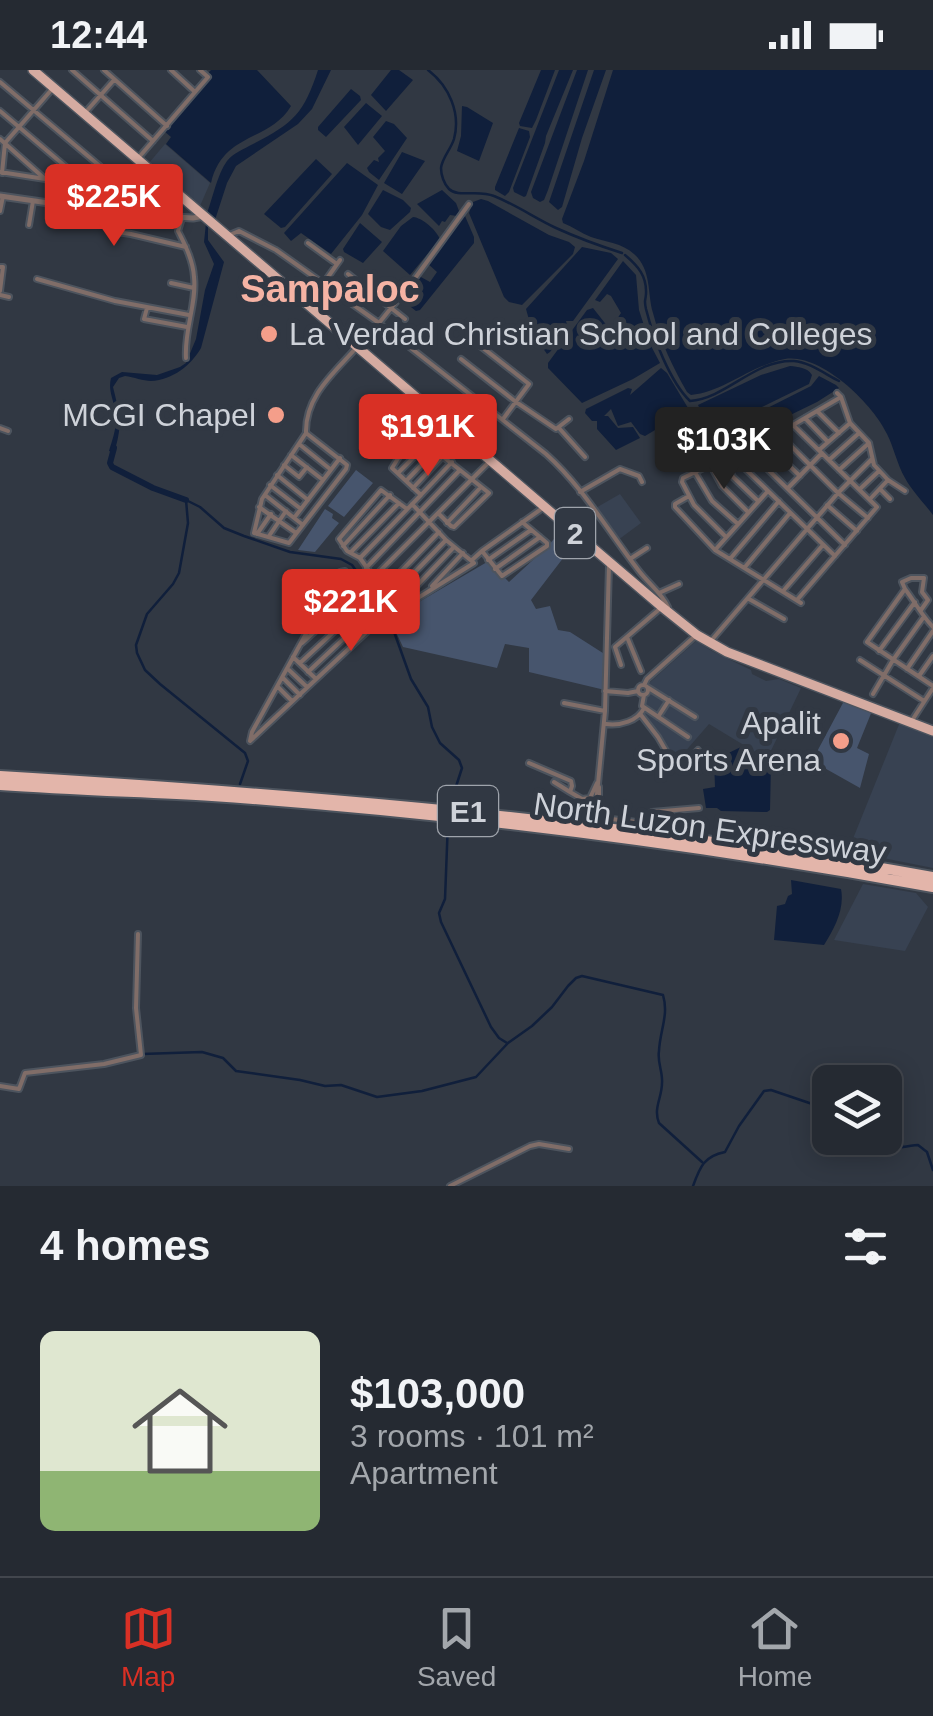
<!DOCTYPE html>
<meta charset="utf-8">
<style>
body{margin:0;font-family:Helvetica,sans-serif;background:#2d323a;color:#f1f3f6;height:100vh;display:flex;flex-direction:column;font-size:38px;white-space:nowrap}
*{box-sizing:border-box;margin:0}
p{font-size:32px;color:#a3a7ac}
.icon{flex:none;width:55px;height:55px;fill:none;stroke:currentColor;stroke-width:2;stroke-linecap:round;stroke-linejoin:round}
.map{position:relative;height:1116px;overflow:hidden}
.drawer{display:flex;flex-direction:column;background:#252a32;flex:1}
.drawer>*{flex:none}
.fabs{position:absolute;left:812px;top:995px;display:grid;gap:20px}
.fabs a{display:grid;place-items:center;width:90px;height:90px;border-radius:15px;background:#252a32;box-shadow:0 5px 25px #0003,0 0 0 2px #42464d;font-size:50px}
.price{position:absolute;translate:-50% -85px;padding:0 22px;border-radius:10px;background:#d93025;color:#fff;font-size:32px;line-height:65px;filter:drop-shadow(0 2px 5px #0008)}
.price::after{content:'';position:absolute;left:50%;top:60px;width:30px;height:22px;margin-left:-15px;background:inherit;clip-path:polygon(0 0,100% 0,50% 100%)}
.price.on{background:#222;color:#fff}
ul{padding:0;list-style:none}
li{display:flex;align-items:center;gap:30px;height:250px;padding:0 40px}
li span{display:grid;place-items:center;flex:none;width:280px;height:200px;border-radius:15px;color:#555}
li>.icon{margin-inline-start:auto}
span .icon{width:120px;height:120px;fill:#fffc;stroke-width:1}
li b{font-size:42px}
h2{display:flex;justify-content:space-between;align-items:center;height:120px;padding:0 40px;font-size:42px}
.status{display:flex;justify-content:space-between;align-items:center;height:70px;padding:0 50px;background:#252a32;direction:ltr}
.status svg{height:28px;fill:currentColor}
.tabs{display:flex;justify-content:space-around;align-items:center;height:140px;border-top:2px solid #42464d;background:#252a32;font-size:28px;color:#a3a7ac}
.tabs a{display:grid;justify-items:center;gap:5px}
.tabs .on{color:#d93025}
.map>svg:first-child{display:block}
.built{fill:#384252}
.green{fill:#47556d}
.water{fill:#101f3b}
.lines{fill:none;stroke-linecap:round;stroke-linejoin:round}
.stream{stroke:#101f3b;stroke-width:2.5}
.river{stroke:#101f3b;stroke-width:6}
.minor-casing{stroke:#4d545e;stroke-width:8}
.tertiary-casing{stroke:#4d545e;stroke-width:9}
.trunk-casing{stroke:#4d545e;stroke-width:12}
.motorway-casing{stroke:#4d545e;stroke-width:14}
.minor{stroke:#806d68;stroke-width:4}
.tertiary{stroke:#806d68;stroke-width:5}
.trunk{stroke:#d5aba1;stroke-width:9}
.motorway{stroke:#e3b5aa;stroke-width:10}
.poi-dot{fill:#f49e8a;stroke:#313843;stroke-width:4}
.labels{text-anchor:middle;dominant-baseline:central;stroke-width:10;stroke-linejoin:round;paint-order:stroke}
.shield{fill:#313843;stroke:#9fa4ac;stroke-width:2.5}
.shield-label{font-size:30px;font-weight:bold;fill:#ced2d9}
.poi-label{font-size:32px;fill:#ced2d9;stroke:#313843;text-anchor:end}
.street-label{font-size:32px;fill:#ced2d9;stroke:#313843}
.quarter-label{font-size:38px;font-weight:bold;fill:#f5b3a4;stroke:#313843}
</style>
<div class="status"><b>12:44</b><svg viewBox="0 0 49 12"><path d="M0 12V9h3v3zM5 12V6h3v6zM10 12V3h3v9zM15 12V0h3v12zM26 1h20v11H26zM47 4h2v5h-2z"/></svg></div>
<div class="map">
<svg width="933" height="1116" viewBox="0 0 933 1116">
<rect width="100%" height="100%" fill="#313843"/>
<path class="built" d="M165,74l45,39 -10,23 -51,-43z
M620,424l21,29 -23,17 -24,-31z
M696,571l16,10 39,19 1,4 14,7 13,-2 22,9 -34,71 -58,-35 -33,38 -4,-2 -31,-52 9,-15 -2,-9z
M900,652l33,12v134l-85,-17z
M863,814l53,9 12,14 -23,44 -71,-11z"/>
<path class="green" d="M356,400l17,13 -29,34 -16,-11z
M325,439l8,5 -1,4 7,5 -24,29 -17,-2z
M564,457l17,14 -17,8 3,4 -36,47 5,9 14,-3 8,24 12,2 36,23 -1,35 -76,-18v-24l-24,-4 -8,24 -94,-21 -17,-36 13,-6 6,2 4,-3 3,2 75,-44 13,16 4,-1 5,5 39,-36z
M844,631l28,10 -15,37 12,6 -9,34 -48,-27z"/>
<path class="water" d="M211,0h46l34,36c-21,36 -68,26 -80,77l-45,-39 5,-7 -7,-6 47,-53 -3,-5z
M318,0h13l-19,39 -14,15 -62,42 -9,17 -12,37 -8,-7c6,-16 10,-38 20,-52 6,-8 17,-12 26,-17 41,-21 51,-31 65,-74z
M391,0h8l14,10 -27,31 -15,-16z
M541,0h14l-19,50 -4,8 -12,-2 -1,-3z
M559,0h14l-27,66 -1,7 -19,53 -2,1 -10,-5 -1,-4z
M577,0h11l-40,120 -4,10 -4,2 -7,-4 -2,-6z
M594,0h12l-24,68 -20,69 -4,3 -9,-8z
M613,0h320v445c-9,-12 -21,-24 -28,-37 -8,-14 -11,-30 -18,-44 -14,-30 -66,-81 -102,-75 -34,6 -61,33 -94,36l-4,-3c-14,-24 -27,-52 -34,-79 -6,-20 -1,-43 -19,-59 -12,-11 -28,-12 -43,-17 -10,-4 -18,-10 -28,-14l-1,-4 22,-58z
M351,19l9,7 1,4 -35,37 -8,-7v-3z
M366,33l16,13 -24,29 -14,-18z
M462,36l5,1 26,16 -14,38 -22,-10 4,-15z
M386,51l8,3 13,14 -28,42 -10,-8 -2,-4 7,-8 5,2 -1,-4 7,-7 -12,-14z
M519,58l10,3 1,6 -21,55 -4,4 -10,-6v-3z
M402,82l23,9 -23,33 -18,-11z
M316,89l16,15 -47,53 -4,1 -17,-14z
M347,93l31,22 -16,30 -31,39 -30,-21 -10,8 -7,-8z
M383,120l20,10 8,8 -1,4 -20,18 -9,-3 -13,-13z
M442,120l14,13 3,8 -2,5 -7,-1 -5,7 -3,-1 -3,5 -22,-22z
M481,129l7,2 61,34 20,7 6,5 -2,7 -51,51 -13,-3 -5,-5 -35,-84 4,-11z
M465,146l9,21v6l-54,67 -4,1 -14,-11 17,-24 11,6 7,-10 -10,-9 35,-46z
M413,147c10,1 23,13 27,22l-30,36 -27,-24 18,-25z
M206,153l2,2v15l16,22 -23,86c-10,17 -28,32 -50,33 -8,0 -17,-4 -26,-5l-6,2 -6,9c7,29 10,36 1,66l-5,-2c4,-13 9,-26 6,-41 -2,-12 -7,-20 -4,-32l11,-6 35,3 23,-8 6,-4 10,-24 9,-49 9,-26 -10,-22z
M360,153l22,19 -19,21 -19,-11 -1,-3z
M582,177l29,6 7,6 -45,62h-7l2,7 -18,24 -3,2 -14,-20 -7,-25z
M623,191l13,14 3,35 11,34 10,19 -27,16 -51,24 -34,-35v-5l39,-53 6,-2 15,19 5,-2 8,-12 -10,-17 -4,-2 -7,8 -5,-2z
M790,296c8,1 17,1 22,9l-3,9 -98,48 -13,-27 63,-30z
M661,298l6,5 21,35 -1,3 -42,25 -5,-2 -9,-12 -13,4 -7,-17 -7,7h4l10,12 15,-1 7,11 -24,12 -19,-21v-8h-5l-7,-8 1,-4 42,-21 4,1 -2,6z
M819,306l17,9 3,3 -22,14 -78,38 -6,-12 1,-3 77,-39z
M743,676l28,17 -1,47 -3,2 -46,-1 -4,-3h-11l-3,-19 12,-2 -1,-27z
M791,810l50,9c4,20 -7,40 -17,56l-50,-5 3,-34 8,-2 3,-8 4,-2z"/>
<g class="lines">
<path class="stream" d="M428,0c21,16 33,43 26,69 -3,10 -12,19 -13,29 0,7 3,16 8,21 9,9 29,0 45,7 22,9 41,22 62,32 22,10 44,18 66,25
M625,185c13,11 22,21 21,39 -1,10 -2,6 0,15 7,28 24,73 44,92 37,-3 65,-42 104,-40 15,1 31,13 45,20
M240,714l8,-23 -3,-8 -85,-69 -15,-14 -8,-17 -1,-8 11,-31 26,-30 6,-11 9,-50 -2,-23 14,7 24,21 20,8 46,16 51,7 11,6 36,50 23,64 17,28 4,20 8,16 19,17 3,8 -12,37
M448,751l-3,78 -6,14 2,9 50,105 8,11 8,5
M142,984l60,-2 21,6 13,13 64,9 25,6 16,-1 36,12 45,-6 54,-14 32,-34 24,-17 20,-19 16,-21 8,-8 6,-2 81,19c6,20 -3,35 -4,56 -2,11 4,21 3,32 0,15 -9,25 -3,40l43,39
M852,1068c21,19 41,9 66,7l9,7 6,18
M693,1116c7,-19 11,-30 32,-34l14,-26 25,-35 7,-1 59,20"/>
<path class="river" d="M114,378l-4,15 2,4 41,21 33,12"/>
<g class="minor-casing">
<path id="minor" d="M72,0l81,71
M104,0l63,56
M171,0l24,22
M0,12l101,85
M0,41l78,66 2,7
M84,44l30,-34
M0,69l45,40
M140,86l68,-79 -8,-7
M0,102l128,20 20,-23
M2,103l3,-30 48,-55
M0,141l3,-15
M105,141l1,-23
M113,144l-3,17 21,3 55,13
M182,148l-4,13c7,14 15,29 16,46 3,26 -10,53 -8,81
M29,155l4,-24
M227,166l12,-5 37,19 103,73 167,131c37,33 62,77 93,117 9,12 23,22 29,36
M308,173l29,21
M0,197h3l-3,24
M348,204l57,45
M37,209l78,22 74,14
M171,213l23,5
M323,214l17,-24
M0,225l9,2
M147,238l-3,11 43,8
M379,253l34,-42 56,-77
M474,271l55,43 -26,35
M461,289l55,43 40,27 13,-10
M837,323l4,4 9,26 19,20 5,22 14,15 17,11
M818,342l21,21
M805,348l23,24
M793,355l84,82 -80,93
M0,358l8,3
M559,358l26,29
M306,363l41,32 -1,4 -57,74 -35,-10 8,-34 44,-66c-1,-37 28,-60 51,-86
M778,363l60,60 30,25
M762,370l38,36
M299,374l31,25
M746,378l99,97
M819,380l30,-26
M404,381l14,-15
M291,385l32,25
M731,385l104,101
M724,388l9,19 25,24
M829,390l29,-26
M710,394l12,22 25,25
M284,395l15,12 8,-10
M839,400l30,-27
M399,402l28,-28
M696,404l16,27 26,23
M277,405l31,25
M407,410l28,-29
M270,415l31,24
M413,418l30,-32
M788,418l34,-35
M861,418l18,-17
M880,419l10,10
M580,422l40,-23 19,7 3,6
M265,425l38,30
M421,425l31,-33
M689,426l-14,8v3l40,43 86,53
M871,428l17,-18
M827,435l30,26
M259,437l37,26
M407,439l-26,-19 -42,49 8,12 13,7 31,44 10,-4 12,3 61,-38 -28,-23 -34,-36
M294,448l46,-60
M447,453l34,-36
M257,464l14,-20
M269,466l17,-25
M726,467l-32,-32 -12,-23 1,-4 110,-53 48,-28
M343,476l47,-51
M715,480l53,-59
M482,481l20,25 45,-30v-3l-25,-21
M351,482l48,-49
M360,488l61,-63 -29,-27 10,-16 -10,-9 16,-14 81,64 -35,34 -3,-1 -13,-13
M630,489l17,-11
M730,489l49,-58
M472,490l10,-9 62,-44
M488,490l43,-30
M745,497l45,-54
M366,498l94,-98
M495,499l45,-32
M345,501c12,17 26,34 28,55l-123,115 2,-9 88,-160z
M334,512l18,16
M432,516l31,-33
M905,519c10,13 17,27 28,38
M383,520l56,-58
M784,520l39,-45
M328,522l16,13
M659,523l20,-9
M404,529l49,-51
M749,529l35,20
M388,530l58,-60
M921,540l7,-10 -6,-8 2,-14h-13l-9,4 3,7 -38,53 66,44
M627,567l14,34
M710,572l128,-149 34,-34
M302,573l61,-55 126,-126
M879,581l36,-49
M293,587l22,21
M860,590l64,41
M300,593l66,-61
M621,595l-6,-18 47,-40
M907,599l26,-38
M289,600l18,17
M308,602l62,-58
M919,606l14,-20
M283,608l17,17
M638 620a5 5 0 1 1 10 0a5 5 0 1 1-10 0Z
M644,615l3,-6 47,-42
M278,617l14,14
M647,617l48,30
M605,621l23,2 10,-2
M873,624l20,-34 30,-42
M644,625l-2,11 46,31
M564,633l41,8
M641,645l17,22 14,24 13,2 13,-13
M658,647l11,-17
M911,652l22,-34
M606,654c14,2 32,-3 38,-16
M529,693l42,18 1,5 -2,6 12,7 8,-1 7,-15
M554,712l16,10
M599,717v27l4,4 42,5 7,-11 47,-4
M595,745l10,-104 4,-146
M0,1016l19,3 6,-16 79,-9 37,-9 -5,-47 2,-74
M450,1116l80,-40 9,-2 30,5"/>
</g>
<g class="tertiary-casing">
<path id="tertiary" d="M0,126l125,18 68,4 11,-2"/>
</g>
<g class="trunk-casing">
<path id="trunk" d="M33,0l629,537 35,28 30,17 206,79"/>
</g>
<g class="motorway-casing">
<path id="motorway" d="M0,706c313,19 624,45 933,101
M0,715c71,5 141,7 212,11 241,17 483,48 721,91"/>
</g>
<use href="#minor" class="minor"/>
<use href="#tertiary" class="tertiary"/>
<use href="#trunk" class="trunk"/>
<use href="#motorway" class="motorway"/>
</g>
<g class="poi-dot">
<circle cx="269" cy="264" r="10"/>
<circle cx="276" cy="345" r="10"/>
<circle cx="841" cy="671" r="10"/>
</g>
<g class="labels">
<g class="shield">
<rect x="555" y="438" width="40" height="50" rx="8"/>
<rect x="438" y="716" width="60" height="50" rx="8"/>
</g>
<g class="shield-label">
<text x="575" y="463">2</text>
<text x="468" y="741">E1</text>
</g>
<g class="poi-label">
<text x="289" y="264" text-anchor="start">La Verdad Christian School and Colleges</text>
<text x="256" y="345">MCGI Chapel</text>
<text x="821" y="653">Apalit<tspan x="821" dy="37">Sports Arena</tspan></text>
</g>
<g class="street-label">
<text transform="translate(710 758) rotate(8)">North Luzon Expressway</text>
</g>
<g class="quarter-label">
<text x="330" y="219">Sampaloc</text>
</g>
</g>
</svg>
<div class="fabs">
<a><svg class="icon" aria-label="layers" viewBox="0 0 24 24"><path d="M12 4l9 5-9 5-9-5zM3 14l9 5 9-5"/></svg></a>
</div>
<b class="price" style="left:114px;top:179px">$225K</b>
<b class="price" style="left:428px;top:409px">$191K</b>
<b class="price on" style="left:724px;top:422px">$103K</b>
<b class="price" style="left:351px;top:584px">$221K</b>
</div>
<section class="drawer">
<h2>4 homes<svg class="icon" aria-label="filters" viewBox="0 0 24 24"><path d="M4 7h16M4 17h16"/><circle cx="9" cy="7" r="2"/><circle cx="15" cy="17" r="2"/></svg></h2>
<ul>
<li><span style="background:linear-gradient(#dfe7d0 70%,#8fb573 0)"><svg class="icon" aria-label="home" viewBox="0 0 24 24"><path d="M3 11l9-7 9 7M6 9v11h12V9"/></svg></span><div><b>$103,000</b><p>3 rooms · 101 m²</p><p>Apartment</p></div></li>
</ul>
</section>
<nav class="tabs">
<a class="on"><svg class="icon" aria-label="map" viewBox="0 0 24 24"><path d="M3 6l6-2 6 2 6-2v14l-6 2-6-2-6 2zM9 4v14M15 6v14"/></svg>Map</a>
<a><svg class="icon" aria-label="saved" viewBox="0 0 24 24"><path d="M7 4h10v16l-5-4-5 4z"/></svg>Saved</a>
<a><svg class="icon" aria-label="home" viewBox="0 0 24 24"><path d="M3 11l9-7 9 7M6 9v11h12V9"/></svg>Home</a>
</nav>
